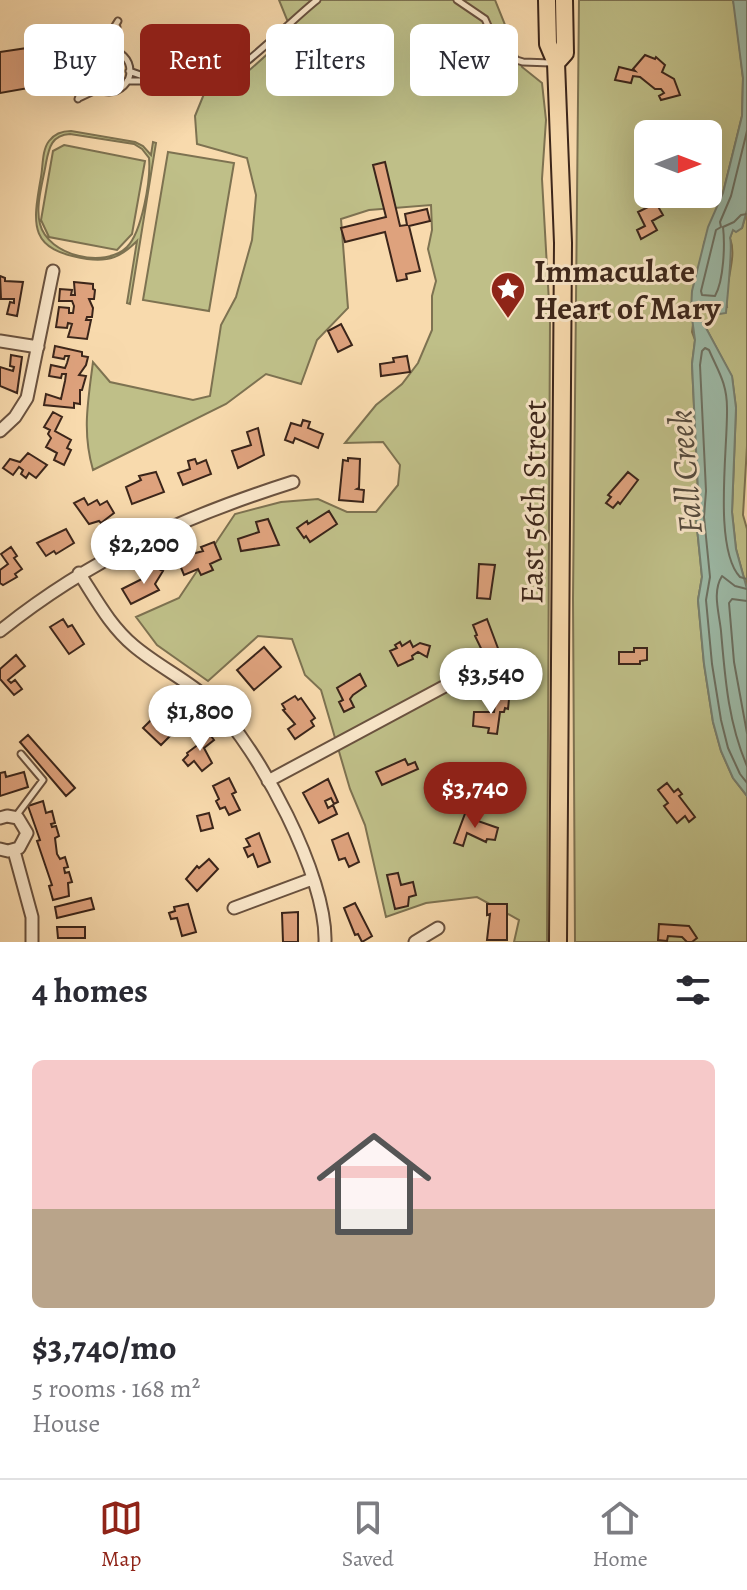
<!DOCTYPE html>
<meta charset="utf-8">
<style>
body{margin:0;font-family:Alegreya,serif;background:#f2f2f3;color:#2b2b33;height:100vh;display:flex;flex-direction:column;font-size:30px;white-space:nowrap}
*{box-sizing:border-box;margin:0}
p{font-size:26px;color:#7c7c81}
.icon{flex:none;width:44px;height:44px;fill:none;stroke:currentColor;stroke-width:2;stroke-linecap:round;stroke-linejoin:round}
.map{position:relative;height:942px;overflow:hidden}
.side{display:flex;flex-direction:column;background:#fff;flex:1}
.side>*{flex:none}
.guide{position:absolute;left:24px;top:24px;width:700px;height:72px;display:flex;gap:16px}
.needle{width:52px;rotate:90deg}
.buttons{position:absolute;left:634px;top:120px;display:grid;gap:16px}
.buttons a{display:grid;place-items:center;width:88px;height:88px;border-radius:12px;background:#fff;box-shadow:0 8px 32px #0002;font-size:40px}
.price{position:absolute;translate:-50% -68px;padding:0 18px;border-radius:28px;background:#fff;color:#222;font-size:26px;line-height:52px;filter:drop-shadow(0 2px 4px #0008)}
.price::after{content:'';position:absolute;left:50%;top:48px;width:24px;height:18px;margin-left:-12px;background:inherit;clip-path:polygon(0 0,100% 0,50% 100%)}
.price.selected{background:#8f2418;color:#fff}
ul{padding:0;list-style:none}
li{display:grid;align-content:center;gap:16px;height:424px;padding:0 32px}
li span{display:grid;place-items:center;height:248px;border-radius:12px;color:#555}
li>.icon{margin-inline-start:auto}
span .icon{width:144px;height:144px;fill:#fffc;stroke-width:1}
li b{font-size:34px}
h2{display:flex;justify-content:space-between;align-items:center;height:96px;padding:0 32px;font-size:34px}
.tag{padding:0 28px;border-radius:12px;background:#fff;box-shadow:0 8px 32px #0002;font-size:28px;line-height:72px}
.tag.selected{background:#8f2418;color:#fff}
.menu{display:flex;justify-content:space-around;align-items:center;height:112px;border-top:2px solid #e1e1e2;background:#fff;font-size:22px;color:#7c7c81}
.menu a{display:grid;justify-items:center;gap:4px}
.menu .selected{color:#8f2418}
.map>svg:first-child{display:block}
.green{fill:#bfbf88;stroke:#7d7251;stroke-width:2;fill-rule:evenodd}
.water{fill:#9dbba9;stroke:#767f70;stroke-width:2}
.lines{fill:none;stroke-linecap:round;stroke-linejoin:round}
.shore{stroke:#6c7062;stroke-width:2}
.building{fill:#dea27d;stroke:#3b251a;stroke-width:2}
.lane-casing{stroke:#6a523f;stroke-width:9}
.street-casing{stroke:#6a523f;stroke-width:15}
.primary-casing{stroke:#3b251a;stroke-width:20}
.lane{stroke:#fae7ca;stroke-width:5}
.street{stroke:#fae7ca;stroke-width:11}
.primary{stroke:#f8daad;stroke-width:16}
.labels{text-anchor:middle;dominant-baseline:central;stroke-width:6;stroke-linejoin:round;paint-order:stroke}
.poi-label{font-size:32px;font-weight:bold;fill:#3b251a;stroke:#fae7ca;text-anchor:start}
.street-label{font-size:32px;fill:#3b251a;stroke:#fae7ca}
.water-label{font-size:34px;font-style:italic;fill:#544a3e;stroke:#fae7ca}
</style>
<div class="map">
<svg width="747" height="942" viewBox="0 0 747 942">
<rect width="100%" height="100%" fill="#f8daad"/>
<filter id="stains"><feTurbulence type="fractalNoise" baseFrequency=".0025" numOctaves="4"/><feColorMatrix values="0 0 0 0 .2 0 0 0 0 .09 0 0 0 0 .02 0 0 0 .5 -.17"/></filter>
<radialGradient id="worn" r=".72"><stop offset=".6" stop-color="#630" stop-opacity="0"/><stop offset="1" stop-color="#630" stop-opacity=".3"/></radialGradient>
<path class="green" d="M279,0h216l27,67 20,16 4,37 -4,59 8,141 -3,622h-33l5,-22 -42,-23 -51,6 -40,14 -21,-92 -15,-36 -29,-99 -16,-15 -13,-36 -34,-3 -50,45 -51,-36 -21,-28 43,-19 56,-84 46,-12 37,-3 29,13h29l22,-27 2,-20 -17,-23 -38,1 31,-38 26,-21 16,-21 14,-33v-34l4,-15 -8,-32 4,-19 -1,-25 -62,5 -28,9 7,89 -31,32 -16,44 -35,-10 -40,30 -133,66c-11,-38 -5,-69 0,-108l17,20 83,18 17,-4 11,-71 15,-28 16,-57 4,-45 -9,-37 -50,-14 -2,-28 11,-27 38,-14 48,-43z
M579,0h154l2,9 8,69 -1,38 -19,77 -19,50 -12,89 3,8 -3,24 6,127 -2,27 6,59 -4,23 6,64 9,58 8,29 12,27 14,18v146h-172l-2,-343zM648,134h60v60h-60z
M71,131l64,11 8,4 8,9 2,-13 3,1 -26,161 -3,-1 10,-62c-16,16 -28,21 -50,18 -58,-9 -55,-32 -46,-82 2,-11 1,-27 8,-36 6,-8 14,-10 22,-10zM70,134l64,10 8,5 7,9c2,21 -7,74 -22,89 -22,22 -79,9 -87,-23 -5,-18 3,-42 6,-61 3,-16 6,-28 24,-29z
M64,145l81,16 -13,73 -15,16 -68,-13 -8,-17 12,-69z
M168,152l66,11 -25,148 -66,-11z
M747,211v235l-4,69 4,14v60l-11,-40 -4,-37 4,-104 -4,-31 -32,-60 -2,-9 5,-5 8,1 5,7 11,-4c-4,-22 11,-48 3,-69l3,-9 9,-1z"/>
<path class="water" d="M733,0h14v210l-5,18 -6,4 -3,-2 -3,8c3,9 -3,62 -4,75l-6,1 -9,-10 -8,-1 -5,5 2,9 32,59 4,32 -4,104 4,37 11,40v207l-14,-18 -12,-27 -8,-29 -9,-58 -6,-64 4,-23 -6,-59 2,-27 -6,-127 3,-24 -4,-29 1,-20 16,-64 15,-34 19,-77 1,-38z"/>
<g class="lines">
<path class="shore" d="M747,131l-16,65 -11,26 1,5 -5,3 -15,61 1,4 13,1c9,-16 10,-52 8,-69l11,-5 7,-7 6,-1
M747,579l-7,-2c-27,-29 -12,-130 -13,-169 0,-25 -9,-37 -18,-58l-4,-2 -3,3 -2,14 6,126 -2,26 6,60 -4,23 6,64 9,56 7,28 12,26 7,9
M747,589l-12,-3 -13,-10c-10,16 -3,36 -1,55 4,46 7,91 26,135
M747,601l-15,-2 -3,4 5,59 13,71"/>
</g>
<path class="building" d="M34,47l6,39 -40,7v-41z
M645,55l10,4 1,-2 9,8 -3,7 12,7 6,16 -19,5 -2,-4 5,-3 -3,-4h-6l-15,-12 -7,-1 -2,7 -16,-3 4,-13 16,4 -2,-2z
M385,162l15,64 7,-1 -2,-11 22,-5 3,12 -21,5 11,45 -14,3 1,5 -10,2 -12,-49 -40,10 -4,-14 45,-11 -13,-52z
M656,203l7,12 -11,6 5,9 -16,9 -4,-9 8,-4 -7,-14z
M0,276l5,2v3l18,1 -6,34 -10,-2 3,-12 4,1v-4h-13z
M74,282l19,2v5l2,1 -1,9h-5l4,9 -1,9h-5l-1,3h5l-4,19 -19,-2 4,-13 -4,-1 -1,5 -11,-1 3,-20 10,1v5h4l1,-7 -2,-5h-13l1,-12 12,1 -1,5h4z
M341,324l11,21 -14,7 -10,-21z
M55,346l27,6v4l6,1 -2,8 -7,10 7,1 -4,14h-2v14l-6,-1v5l-30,-3 2,-11 15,5 4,-18 1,-7h-4l-1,4 -12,-2 2,-11 14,3 2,-5 2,-7h-4l-1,3 -11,-2z
M11,355l11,2 -5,36 -17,-7v-19l13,4 1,-4 -4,-1z
M407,356l3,16 -29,4 -1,-12 14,-2 -1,-4z
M53,412l9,5 -7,14 16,9 -4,8 4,2 -7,15 -10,-5 3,-7 -11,-6 5,-9 -3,-4 2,-4 -6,-3z
M303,420l7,2 -2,6 15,6 -5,14 -23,-10 -2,5 -8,-3 6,-17 10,3z
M258,428l6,27 -26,13 -6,-17 19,-6 -4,-13z
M28,453l19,12 -11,13 -7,-5 -3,5 -5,-4 2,-4 -4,-3 -6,8 -10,-7 7,-9 10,3z
M348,458l12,1 -1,29 -2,1 7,1 -1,12 -24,-2 4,-40 5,1z
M195,459l2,5 9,-4 5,14 -28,11 -5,-12 12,-4 -2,-8z
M156,472l8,20 -32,12 -6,-17 15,-7 -2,-4z
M628,472l10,8 -18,24 -2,-2 -5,6 -7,-5 5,-6 -3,-2z
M84,498l4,7 9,-5 3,5 7,-4 7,12 -13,10 -2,-2 -10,3 -15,-21z
M329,511l8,13 -27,18 -4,-6 -2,2 -7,-10 10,-7 1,3z
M268,519l11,26 -38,6 -3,-12 21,-7 -3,-10z
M66,529l8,14 -18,11 -2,-3 -8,5 -9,-13z
M214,542l7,17 -11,5 3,6 -12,5 -3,-6 -14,6 -7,-17 26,-7 -2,-4z
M11,547l6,9 -3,2 8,11 -7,5 2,3 -14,8 -3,-2v-13l8,-6 -7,-10z
M479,564l16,1 -5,34 -13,-1z
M151,565l12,6 -8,13 4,6 -28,14 -9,-15 22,-11z
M63,619l5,8 4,-2 12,19 -15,10 -19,-27z
M487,619l15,40 -13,6 -14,-29 2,-1 -4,-10z
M410,641l3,6 7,-4 10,3 -3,11 -9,-5 -6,4 1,3 -15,7 -8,-15 7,-3 -2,-3 5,-3 2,4z
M264,647l17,20 -27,23 -17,-20z
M634,648h13v12l-7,1v3h-21v-12h15z
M16,655l9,11 -17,14 3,3 4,-3 7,9 -8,6 -14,-16v-10z
M360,674l6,12 -13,9 -3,4 4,8 -10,5 -5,-10 4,-2 -6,-12z
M295,696l3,4 3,-2 14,20 -4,3 3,5 -19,13 -7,-10 7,-5 -12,-14 2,-1 -3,-5z
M496,697l13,2 -1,10 -3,-1 -1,4h-4l-3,22 -9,-1 1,-5 -16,-2 1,-14h20z
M160,711l6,5 -6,7 6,6 6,-7 6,6 -17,17 -18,-17z
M208,732l6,8 -10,8 8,15 -10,8 -8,-10 -6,5 -5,-6 5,-5 -1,-2 12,-9 -2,-4z
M28,735l47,53 -9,8 -46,-54z
M405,759l3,6 7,-3 3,7 -36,16 -6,-13z
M5,772l1,5 18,-5 4,15 -28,9v-23z
M229,778l7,14 -4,2 8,16 -11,5 -4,-8 -5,2 -4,-8 3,-2 -6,-13z
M328,779l10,23 -4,2 -3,-6 -6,3 3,7 5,-3 4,9 -18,9 -16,-30z
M667,783l7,9 4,-3 4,5 -3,2 16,21 -6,5 -4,-6 -8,7 -13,-17 4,-3 -10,-13z
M43,801l3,12 6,-2 3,12 -4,1 1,3 4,-1 3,10 -4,2 2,16 3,5 5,-2 3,10 -4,1 1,5 4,-1 3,10 -4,1 1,13 -16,4 -4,-14 3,-1 -15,-44 3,-1 -12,-34z
M466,811l8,3 -2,5 26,9 -3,12 -8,-1 -1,3 -19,-9 -4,13 -9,-3z
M209,813l4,15 -12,3 -4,-15z
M259,833l11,29 -12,5 -5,-13 -5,3 -4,-9 6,-2 -4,-7z
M348,833l11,29 -10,5 -4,-9 -6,2 -7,-20z
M209,859l9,10 -21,22 -11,-12 11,-13 2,2z
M398,873l3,12 12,-3 3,13 -7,2 -1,9 -13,3 -8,-34z
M91,898l3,11 -37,9 -2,-11z
M355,903l17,33 -10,6 -4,-8 -3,1 -11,-27z
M188,904l8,28 -14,4 -5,-18 -6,1 -2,-6 6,-2 -1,-4z
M487,904h20v36h-20l3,-26 -3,1z
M298,912v30h-15l-1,-29z
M659,924l30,2 8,12 -5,4h-5l-5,-5 -14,-1 -1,5 -9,-1z
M57,927h28v11h-27z"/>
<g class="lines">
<g class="lane-casing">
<path id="lane" d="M457,0l28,19 12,27 10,11 16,5 28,1
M117,27l-2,12 4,13
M88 71a21 21 0 1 1 42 0a21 21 0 1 1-42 0Z
M98,53l20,-32
M129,71c25,9 53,20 80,13 30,-8 81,-63 108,-84
M127,81h23
M79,98l19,-9
M78,99l10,-26
M16,816l27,-36 -22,-26"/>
</g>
<g class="street-casing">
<path id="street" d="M0,341l38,6
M0,431l15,-14 12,-19 26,-127
M79,573c17,26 31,53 55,73 25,21 55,35 79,57 46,46 114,173 112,239
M0,631c91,-73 183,-114 293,-149
M268,781l179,-96
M0,818l7,-2 11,2 9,15 -8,15 -11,3 -8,-2
M14,851l18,66v25
M234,908l78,-29
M415,942l23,-14"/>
</g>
<g class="primary-casing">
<path id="primary" d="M547,0l1,44 8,19 7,180 -5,699
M556,63l9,-10 -1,-53"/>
</g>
<use href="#lane" class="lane"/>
<use href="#street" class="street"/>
<use href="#primary" class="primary"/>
</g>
<defs>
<g id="sight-pin" transform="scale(1.8)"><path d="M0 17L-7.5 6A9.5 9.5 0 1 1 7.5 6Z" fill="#8f2418" stroke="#fae7ca"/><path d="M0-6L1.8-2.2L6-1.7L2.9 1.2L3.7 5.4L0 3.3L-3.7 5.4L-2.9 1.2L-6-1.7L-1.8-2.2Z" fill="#fff"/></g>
</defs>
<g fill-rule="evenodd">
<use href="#sight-pin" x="508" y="289"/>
</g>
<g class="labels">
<g class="poi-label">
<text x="534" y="271">Immaculate<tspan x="534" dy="37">Heart of Mary</tspan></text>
</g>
<g class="street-label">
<text transform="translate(533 502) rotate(-89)">East 56th Street</text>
</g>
<g class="water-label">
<text transform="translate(685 472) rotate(-95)">Fall Creek</text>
</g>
</g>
<rect width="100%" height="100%" filter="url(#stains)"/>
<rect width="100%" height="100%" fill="url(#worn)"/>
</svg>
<div class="buttons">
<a><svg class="needle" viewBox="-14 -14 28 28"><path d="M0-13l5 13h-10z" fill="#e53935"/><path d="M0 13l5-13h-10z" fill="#7c7c81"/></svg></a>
</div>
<b class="price" style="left:144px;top:586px">$2,200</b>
<b class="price" style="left:491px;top:716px">$3,540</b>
<b class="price" style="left:200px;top:753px">$1,800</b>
<b class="price selected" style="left:475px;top:830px">$3,740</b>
<div class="guide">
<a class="tag">Buy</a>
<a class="tag selected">Rent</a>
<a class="tag">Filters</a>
<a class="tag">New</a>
</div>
</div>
<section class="side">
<h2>4 homes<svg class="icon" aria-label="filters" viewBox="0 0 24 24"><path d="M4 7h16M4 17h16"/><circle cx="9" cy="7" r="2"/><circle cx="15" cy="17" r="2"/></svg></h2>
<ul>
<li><span style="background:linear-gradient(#f6c9c9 60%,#b9a48a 0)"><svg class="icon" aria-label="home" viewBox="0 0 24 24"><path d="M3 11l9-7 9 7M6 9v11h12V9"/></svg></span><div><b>$3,740/mo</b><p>5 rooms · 168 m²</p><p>House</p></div></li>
</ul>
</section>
<nav class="menu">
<a class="selected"><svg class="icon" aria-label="map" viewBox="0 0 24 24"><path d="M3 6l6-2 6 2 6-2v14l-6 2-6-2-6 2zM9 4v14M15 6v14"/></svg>Map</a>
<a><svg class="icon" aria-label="saved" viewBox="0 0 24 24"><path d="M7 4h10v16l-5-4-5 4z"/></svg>Saved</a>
<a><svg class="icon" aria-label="home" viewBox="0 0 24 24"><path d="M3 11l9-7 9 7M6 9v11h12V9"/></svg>Home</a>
</nav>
